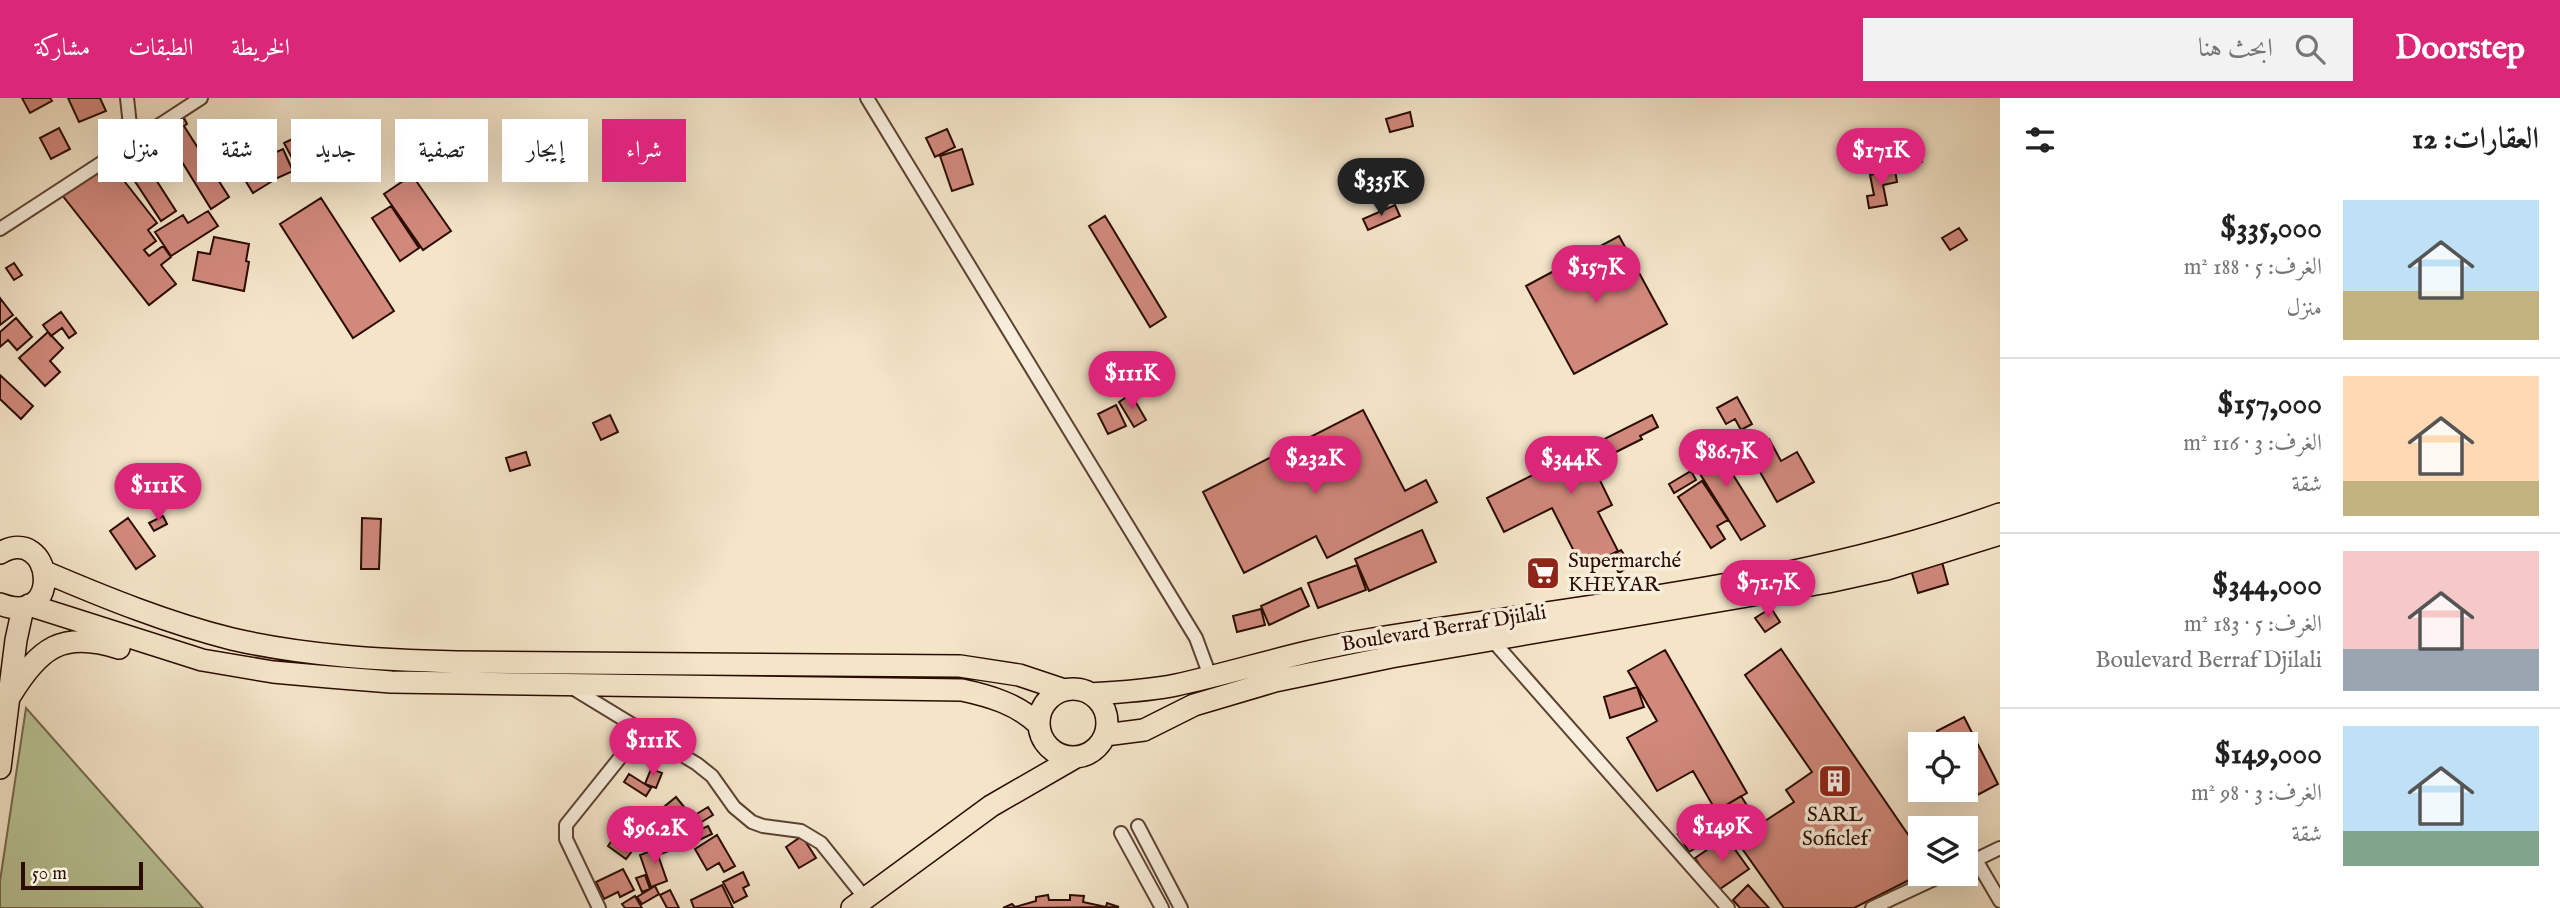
<!DOCTYPE html>
<html lang="ar">
<meta charset="utf-8">
<style>
body{margin:0;font-family:"IM FELL English",Amiri,serif;background:#f2f2f2;color:#222;direction:rtl;height:100vh;display:flex;flex-direction:column;font-size:26px;white-space:nowrap}
*{box-sizing:border-box;margin:0}
p{font-size:23px;color:#767676}
.icon{flex:none;width:38px;height:38px;fill:none;stroke:currentColor;stroke-width:2;stroke-linecap:round;stroke-linejoin:round}
.map{position:relative;flex:1;overflow:hidden;direction:ltr}
.panel{display:flex;flex-direction:column;background:#fff;width:560px}
.panel>*{flex:none}
.top-card{position:absolute;left:21px;top:21px;width:665px;height:63px;direction:rtl;display:flex;gap:14px}
.tools{position:absolute;left:1908px;top:634px;display:grid;gap:14px}
.tools a{display:grid;place-items:center;width:70px;height:70px;border-radius:0px;background:#fff;box-shadow:0 7px 28px #0002;font-size:35px}
.scale{position:absolute;left:21px;bottom:18px;width:122px;box-sizing:border-box;padding-left:7px;border:4px solid #2b0c00;border-top:0;font-size:19px;line-height:24px;white-space:nowrap;color:#2b0c00;-webkit-text-stroke:5px #f8eedc;paint-order:stroke}
.price{position:absolute;translate:-50% -60px;padding:0 16px;border-radius:24px;background:#db2777;color:#fff;font-size:23px;line-height:46px;filter:drop-shadow(0 2px 4px #0008)}
.price::after{content:'';position:absolute;left:50%;top:42px;width:21px;height:16px;margin-left:-10px;background:inherit;clip-path:polygon(0 0,100% 0,50% 100%)}
.price.active{background:#222;color:#fff}
ul{padding:0;list-style:none}
li{display:flex;align-items:center;gap:21px;height:175px;padding:0 21px}
li+li{border-top:2px solid #e0e0e0}
li span{display:grid;place-items:center;flex:none;width:196px;height:140px;border-radius:0px;color:#555}
li>.icon{margin-inline-start:auto}
span .icon{width:84px;height:84px;fill:#fffc;stroke-width:1}
li b{font-size:30px}
h2{display:flex;justify-content:space-between;align-items:center;height:84px;padding:0 21px;font-size:30px}
.pill{padding:0 24px;border-radius:0px;background:#fff;box-shadow:0 7px 28px #0002;font-size:24px;line-height:63px}
.pill.active{background:#db2777;color:#fff}
header{display:flex;align-items:center;gap:42px;box-sizing:border-box;height:98px;padding:0 35px;background:#db2777;color:#fff}
header strong{font-size:33px}
nav{display:flex;gap:38px;margin-inline-start:auto;font-size:24px}
.search{width:490px;height:63px;background:#f2f2f2;display:flex;align-items:center;gap:18px;box-sizing:border-box;padding:0 24px;border-radius:0px;color:#767676;font-size:26px}
main{display:flex;flex:1;min-height:0}
.map>svg:first-child{display:block}
.green{fill:#b9c598;stroke:#72684c;stroke-width:2}
.building{fill:#d1897c;stroke:#2b0c00;stroke-width:2}
.lines{fill:none;stroke-linecap:round;stroke-linejoin:round}
.minor-casing{stroke:#5d4232;stroke-width:16}
.trunk-casing{stroke:#2b0c00;stroke-width:24}
.minor{stroke:#f8eedc;stroke-width:12}
.trunk{stroke:#f4e5c9;stroke-width:21}
.labels{text-anchor:middle;dominant-baseline:central;stroke-width:7;stroke-linejoin:round;paint-order:stroke}
.poi-label{font-size:21px;fill:#2b0c00;stroke:#f8eedc;text-anchor:start}
.street-label{font-size:21px;fill:#2b0c00;stroke:#f8eedc}
</style>
<header>
<strong>Doorstep</strong>
<div class="search"><svg class="icon" aria-label="search" viewBox="0 0 24 24"><circle cx="10" cy="10" r="6"/><path d="M15 15l6 6"/></svg>ابحث هنا</div>
<nav><a>الخريطة</a><a>الطبقات</a><a>مشاركة</a></nav>
</header>
<main>
<section class="panel">
<h2>العقارات: 12<svg class="icon" aria-label="filters" viewBox="0 0 24 24"><path d="M4 7h16M4 17h16"/><circle cx="9" cy="7" r="2"/><circle cx="15" cy="17" r="2"/></svg></h2>
<ul>
<li><span style="background:linear-gradient(#bfe0f5 65%,#c2b280 0)"><svg class="icon" aria-label="home" viewBox="0 0 24 24"><path d="M3 11l9-7 9 7M6 9v11h12V9"/></svg></span><div><b>$335,000</b><p>الغرف: 5 · 188 m²</p><p>منزل</p></div></li>
<li><span style="background:linear-gradient(#ffd9b3 75%,#c2b280 0)"><svg class="icon" aria-label="home" viewBox="0 0 24 24"><path d="M3 11l9-7 9 7M6 9v11h12V9"/></svg></span><div><b>$157,000</b><p>الغرف: 3 · 116 m²</p><p>شقة</p></div></li>
<li><span style="background:linear-gradient(#f6c9c9 70%,#9aa5b1 0)"><svg class="icon" aria-label="home" viewBox="0 0 24 24"><path d="M3 11l9-7 9 7M6 9v11h12V9"/></svg></span><div><b>$344,000</b><p>الغرف: 5 · 183 m²</p><p>Boulevard Berraf Djilali</p></div></li>
<li><span style="background:linear-gradient(#bfe0f5 75%,#7fa58c 0)"><svg class="icon" aria-label="home" viewBox="0 0 24 24"><path d="M3 11l9-7 9 7M6 9v11h12V9"/></svg></span><div><b>$149,000</b><p>الغرف: 3 · 98 m²</p><p>شقة</p></div></li>
</ul>
</section>
<div class="map">
<svg width="2000" height="810" viewBox="0 0 2000 810">
<rect width="100%" height="100%" fill="#f4e5c9"/>
<filter id="stains"><feTurbulence type="fractalNoise" baseFrequency=".00286" numOctaves="4"/><feColorMatrix values="0 0 0 0 .2 0 0 0 0 .09 0 0 0 0 .02 0 0 0 .5 -.17"/></filter>
<radialGradient id="worn" r=".72"><stop offset=".6" stop-color="#630" stop-opacity="0"/><stop offset="1" stop-color="#630" stop-opacity=".3"/></radialGradient>
<path class="green" d="M26,610l177,200h-203v-27z"/>
<path class="building" d="M22,0h28l2,3 -22,12z
M68,0h32l6,13 -27,11z
M1410,14l3,14 -23,6 -4,-13z
M184,20l3,6 -3,2 45,71 -18,12 -48,-78z
M338,26l5,10 -29,13 -4,-11z
M59,30l11,21 -19,10 -11,-21z
M947,31l8,18 -20,10 -9,-19z
M245,35l29,47 -21,13 -29,-47z
M305,35l17,32 -21,10 -17,-32z
M357,44l11,15 -29,21 -11,-16z
M135,49l41,64 -15,10 -42,-64z
M1919,50l3,14 -15,3 -3,-15z
M283,51l10,22 -20,9 -10,-22z
M962,51l11,35 -21,7 -12,-35z
M107,61l50,64 -9,7 8,11 -12,9 5,6 14,-10 8,11 -10,8 15,19 -27,21 -87,-110z
M1895,72l2,12 -14,3 4,20 -18,3 -2,-12 7,-1 -4,-20z
M412,77l39,56 -28,19 -39,-56z
M321,100l73,113 -41,27 -73,-114z
M1395,107l5,11 -32,14 -5,-11z
M391,108l28,42 -19,13 -28,-43z
M208,113l10,15 -47,30 -16,-24 28,-17 5,8z
M1105,118l61,101 -16,10 -61,-101z
M1959,130l8,12 -17,10 -8,-12z
M1619,138l48,88 -93,50 -48,-88z
M214,139l35,7 -3,17 3,1 -5,29 -51,-11 5,-28 12,2z
M14,165l8,12 -8,5 -8,-12z
M0,200l13,17 -13,10z
M61,214l15,21 -7,5 -7,-10 -11,8 -8,-11z
M16,220l16,19 -15,13 -9,-10 -8,7v-15z
M48,234l15,16 -13,13 10,11 -15,14 -26,-28z
M0,277l33,31 -12,13 -21,-20z
M1131,296l15,26 -12,7 -15,-25z
M1737,299l15,27 -11,6 -6,-11 -9,5 -9,-16z
M1116,307l10,21 -18,8 -10,-20z
M1363,312l42,81 21,-11 11,22 -110,56 -11,-22 -72,37 -41,-81z
M610,317l8,17 -17,8 -8,-17z
M1652,317l6,12 -18,9 2,3 -50,25 20,41 -14,7 20,39 -35,18 -31,-61 -48,24 -17,-34z
M1710,340l55,88 -24,14 -54,-87z
M1769,341l12,22 16,-9 17,30 -37,20 -29,-51z
M526,354l4,13 -20,6 -4,-13z
M1691,373l5,9 -22,13 -5,-9z
M1702,383l26,39 -11,6 8,13 -14,9 -33,-51z
M163,418l4,8 -13,7 -5,-8z
M128,420l27,38 -19,13 -26,-38z
M362,420l19,1 -2,50h-18z
M1422,432l14,32 -67,29 -14,-32z
M1621,452l10,15 -12,8 -10,-16z
M1942,464l6,22 -30,9 -7,-23z
M1357,467l9,25 -48,18 -10,-25z
M1301,490l8,18 -40,19 -8,-19z
M1771,510l9,14 -15,10 -10,-14z
M1261,511l4,16 -28,7 -4,-16z
M1781,551l139,203v21h3l-69,35h-70l-48,-68 58,-38 -8,-12 26,-18 -67,-97z
M1665,552l82,143 -31,18 -23,-40 -36,20 -30,-53 30,-17 -29,-50z
M1637,589l7,20 -34,11 -6,-21z
M1964,619l34,67 -26,14 -7,-13v-41h-21l-7,-13z
M651,671l11,4 -6,15 -11,-4z
M629,676l22,14 -5,8 -22,-14z
M1741,698l12,19 -64,37 -11,-18z
M676,699l22,27 -18,14 -21,-27z
M708,709l5,8 -13,8 -5,-8z
M625,724l19,13 -18,24 -18,-13z
M708,728l4,8 -19,9 -4,-8z
M717,737l18,31 -11,6 -5,-9 -12,7 -12,-21z
M802,738l14,22 -17,10 -13,-21z
M1726,739l23,32 -32,22 -22,-33z
M667,747l2,6 -11,4 9,26 -16,6 -11,-32z
M623,771l11,21 -14,7 -2,-5 -14,7 -8,-17z
M743,774l6,13 -6,3 4,8 -13,7 -11,-21z
M645,777l5,14 -8,3 -6,-14z
M722,787l11,23h-39l-3,-8z
M1748,787l21,23h-29l-7,-8z
M655,788l4,8 -17,10 -5,-7z
M670,792l9,18h-12l-7,-13z
M1048,797l1,5h21v-5l14,1 -1,6 23,5 1,-4 12,4 -116,1 9,-4 3,3 21,-6v-4z
M635,798l7,12h-17l-3,-4z"/>
<g class="lines">
<g class="minor-casing">
<path id="minor" d="M127,0l5,45
M867,0l329,540 14,38
M0,131l201,-131
M1493,543l235,267
M569,588l128,78 15,12 22,31 18,15 11,4 38,5 20,12 44,55
M1138,728l43,82
M1121,735l41,75
M1976,762l24,41
M1965,767l35,-17
M599,810l-33,-69v-14l61,-76 4,-12 -2,-14
M1872,810l75,-35"/>
</g>
<g class="trunk-casing">
<path id="trunk" d="M0,455c53,-30 65,76 0,51
M45,474c61,26 123,51 187,67 74,17 149,21 225,23l503,4 59,9 45,15
M29,507l173,55 71,12 56,5 62,5 571,8c28,6 55,14 76,34
M1039 625a34 34 0 1 1 68 0a34 34 0 1 1-68 0Z
M1091,596c28,-2 57,-3 85,-9 64,-14 126,-35 191,-45 212,-35 430,-53 633,-126
M10,598c29,-48 52,-66 109,-48
M1105,637l39,-5 50,-25 81,-24 116,-24 437,-75 59,-13 113,-35
M0,670l16,-128 7,-32
M852,810l139,-102 85,-49"/>
</g>
<use href="#minor" class="minor"/>
<use href="#trunk" class="trunk"/>
</g>
<defs>
<g id="supermarket-square" transform="scale(1.75)"><rect x="-9" y="-9" width="18" height="18" rx="4" fill="#8f2418" stroke="#f8eedc"/><path d="M-6-5.5h2.5l.6 2H6L4.5 2H-2.5L-4.4-4H-6ZM-1.5 3.2a1.3 1.3 0 1 0 .1 0ZM3 3.2a1.3 1.3 0 1 0 .1 0Z" fill="#fff"/></g>
<g id="building-square" transform="scale(1.75)"><rect x="-9" y="-9" width="18" height="18" rx="4" fill="#8f2418" stroke="#f8eedc"/><path d="M-4-6H4V6H1V3H-1V6H-4ZM-2.5-4.3h1.7v1.8h-1.7ZM.8-4.3h1.7v1.8H.8ZM-2.5-1h1.7V.8h-1.7ZM.8-1h1.7V.8H.8Z" fill="#fff"/></g>
</defs>
<g fill-rule="evenodd">
<use href="#supermarket-square" x="1543" y="475"/>
<use href="#building-square" x="1835" y="683"/>
</g>
<g class="labels">
<g class="poi-label">
<text x="1568" y="463">Supermarché<tspan x="1568" dy="24">KHEYAR</tspan></text>
<text x="1835" y="717" text-anchor="middle">SARL<tspan x="1835" dy="24">Soficlef</tspan></text>
</g>
<g class="street-label">
<text transform="translate(1444 531) rotate(-9)">Boulevard Berraf Djilali</text>
</g>
</g>
<rect width="100%" height="100%" filter="url(#stains)"/>
<rect width="100%" height="100%" fill="url(#worn)"/>
</svg>
<div class="tools">
<a><svg class="icon" aria-label="locate" viewBox="0 0 24 24"><circle cx="12" cy="12" r="6"/><path d="M12 2v4M12 18v4M2 12h4M18 12h4"/></svg></a>
<a><svg class="icon" aria-label="layers" viewBox="0 0 24 24"><path d="M12 4l9 5-9 5-9-5zM3 14l9 5 9-5"/></svg></a>
</div>
<div class="scale">50 m</div>
<b class="price" style="left:1881px;top:90px">$171K</b>
<b class="price active" style="left:1381px;top:120px">$335K</b>
<b class="price" style="left:1596px;top:207px">$157K</b>
<b class="price" style="left:1132px;top:313px">$111K</b>
<b class="price" style="left:1726px;top:391px">$86.7K</b>
<b class="price" style="left:1315px;top:398px">$232K</b>
<b class="price" style="left:1571px;top:398px">$344K</b>
<b class="price" style="left:158px;top:425px">$111K</b>
<b class="price" style="left:1768px;top:522px">$71.7K</b>
<b class="price" style="left:653px;top:680px">$111K</b>
<b class="price" style="left:1722px;top:766px">$149K</b>
<b class="price" style="left:655px;top:768px">$96.2K</b>
<div class="top-card">
<a class="pill active">شراء</a>
<a class="pill">إيجار</a>
<a class="pill">تصفية</a>
<a class="pill">جديد</a>
<a class="pill">شقة</a>
<a class="pill">منزل</a>
</div>
</div>
</main>
